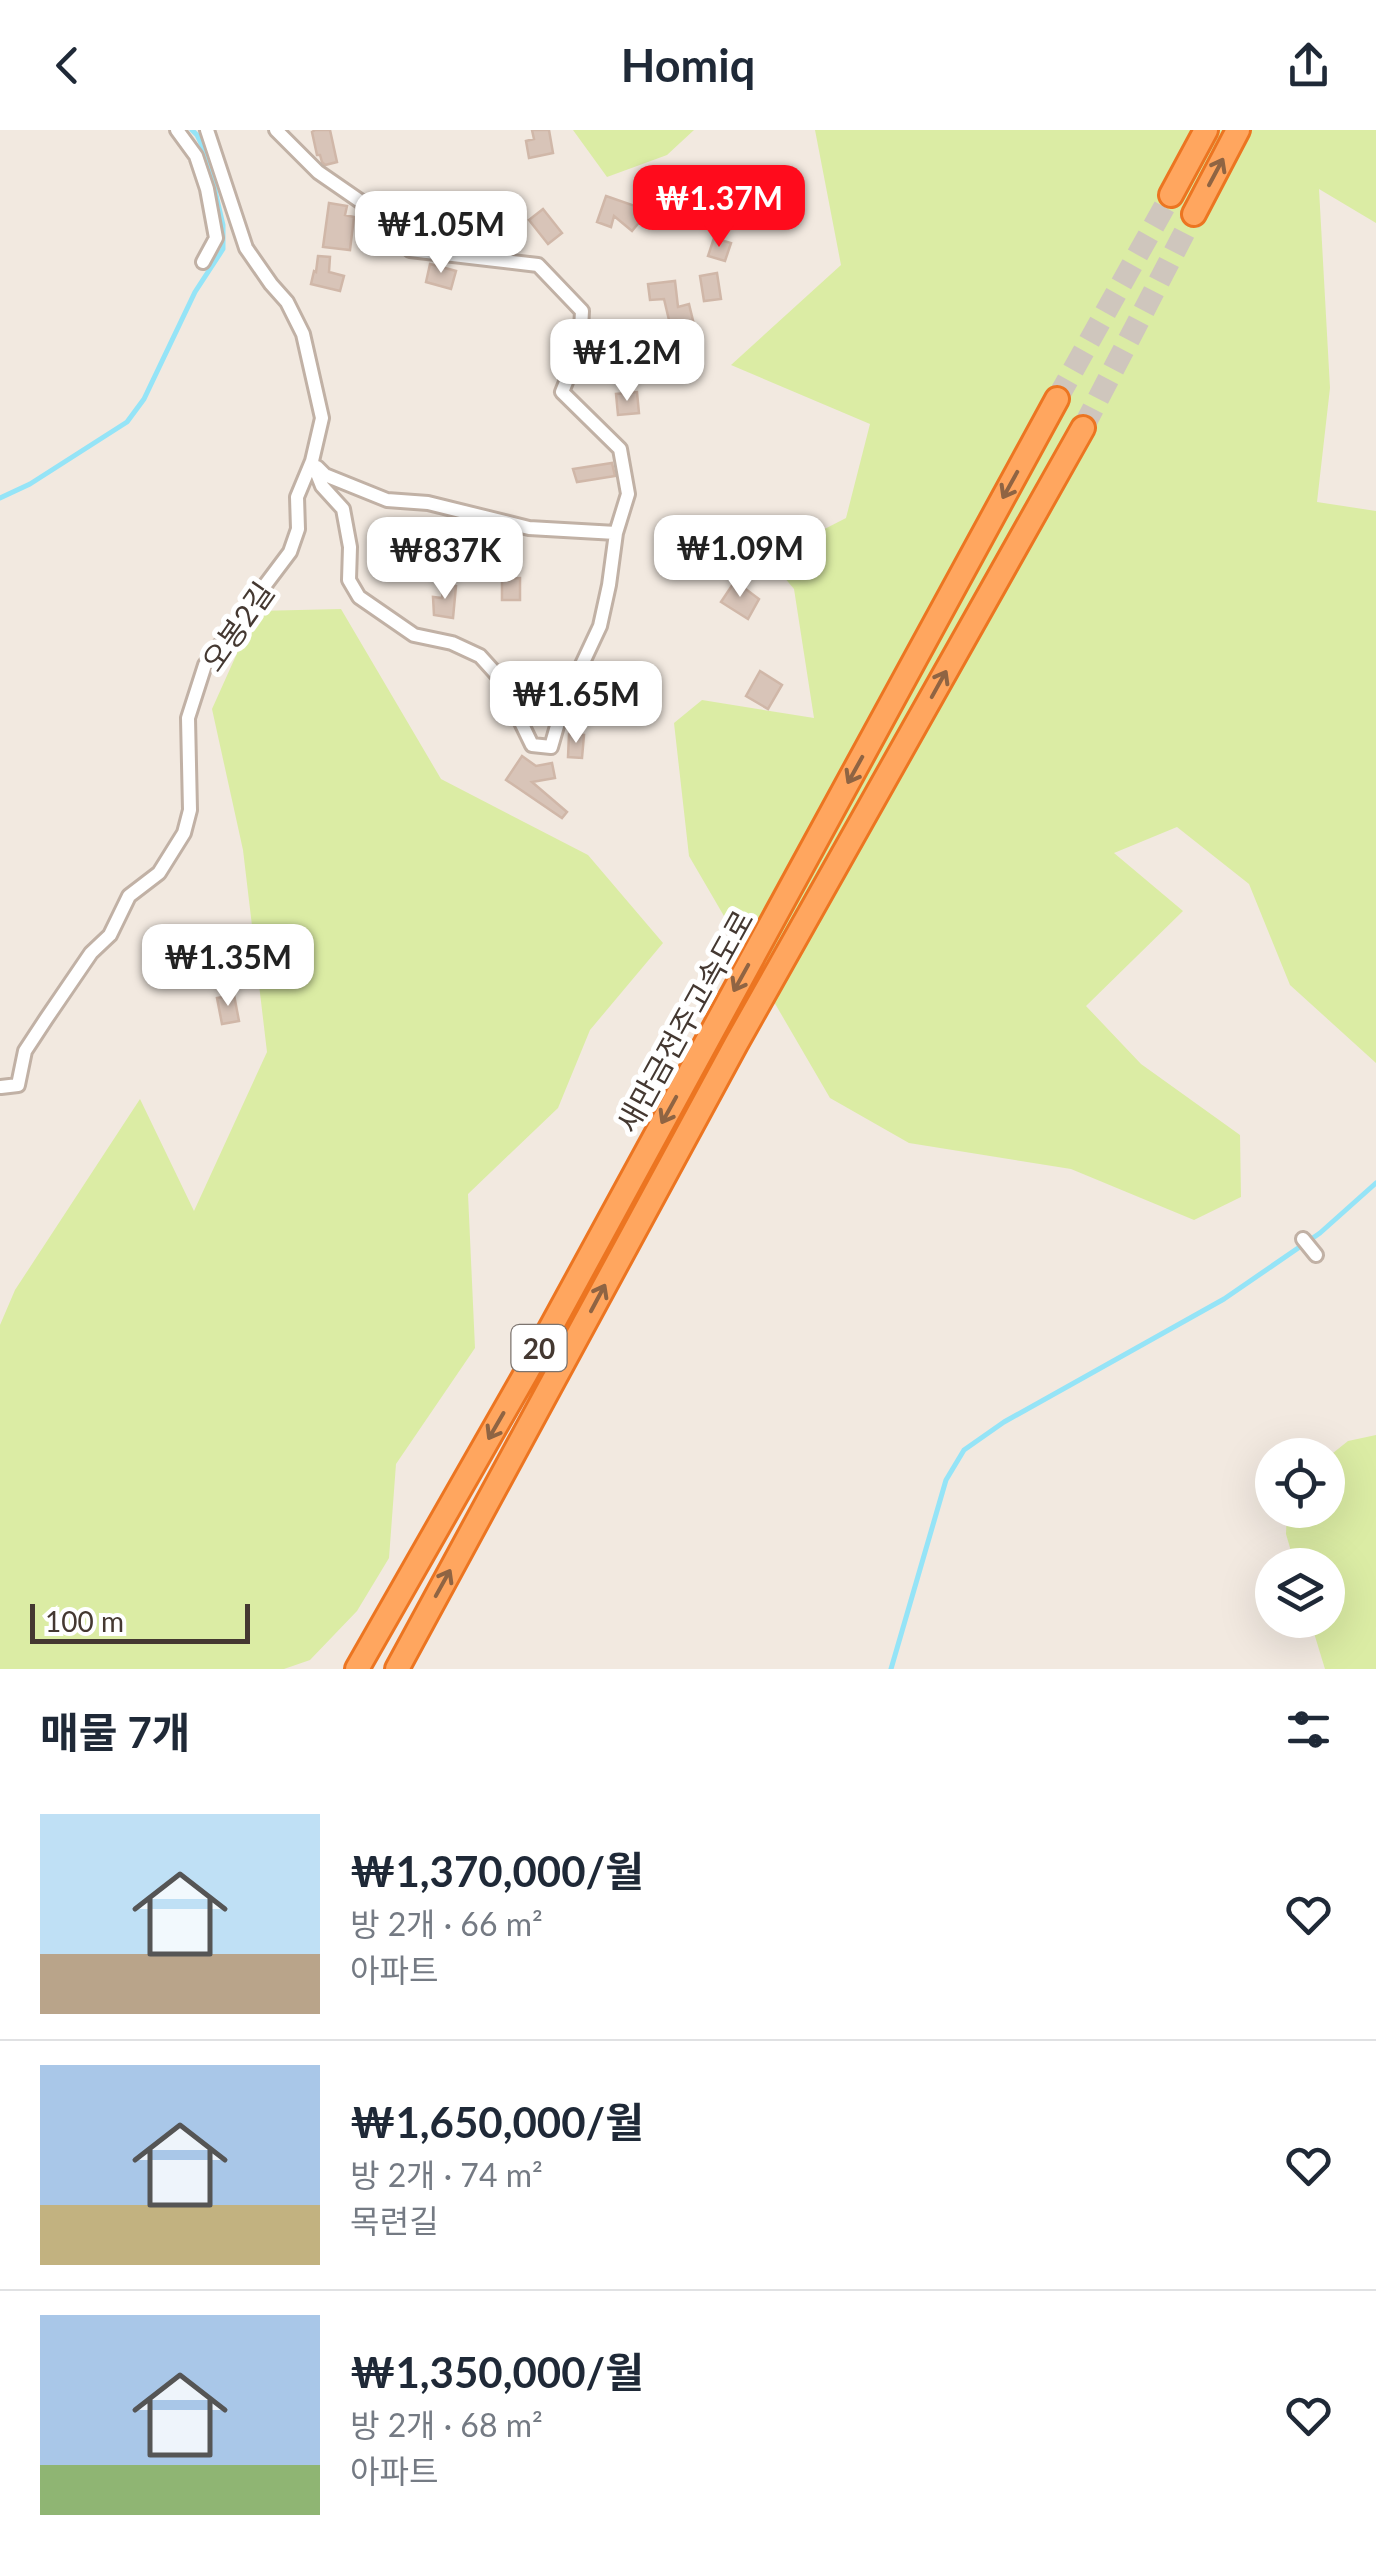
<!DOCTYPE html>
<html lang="ko">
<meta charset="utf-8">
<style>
body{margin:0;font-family:Lato,"Noto Sans KR",sans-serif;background:#f2f2f3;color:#1f2937;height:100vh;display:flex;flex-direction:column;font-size:38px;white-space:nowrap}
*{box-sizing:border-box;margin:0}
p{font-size:32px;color:#747a83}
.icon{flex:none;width:55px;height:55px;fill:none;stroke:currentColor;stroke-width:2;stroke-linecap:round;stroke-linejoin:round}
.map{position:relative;height:1539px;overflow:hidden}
.details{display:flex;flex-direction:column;background:#fff;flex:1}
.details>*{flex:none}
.buttons{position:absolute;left:1255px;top:1308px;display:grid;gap:20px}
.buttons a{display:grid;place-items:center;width:90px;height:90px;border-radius:50%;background:#fff;box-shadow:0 10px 40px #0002;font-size:50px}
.scale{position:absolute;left:30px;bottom:25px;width:220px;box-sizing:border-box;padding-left:10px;border:5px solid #443831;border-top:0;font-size:28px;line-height:35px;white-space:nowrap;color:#443831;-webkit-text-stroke:8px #fff;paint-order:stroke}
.price{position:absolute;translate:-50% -85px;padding:0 22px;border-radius:20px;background:#fff;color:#222;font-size:32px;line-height:65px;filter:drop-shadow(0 2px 5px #0008)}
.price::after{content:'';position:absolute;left:50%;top:60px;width:30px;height:22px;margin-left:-15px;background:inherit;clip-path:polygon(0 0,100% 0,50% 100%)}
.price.active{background:#ff0b1c;color:#fff}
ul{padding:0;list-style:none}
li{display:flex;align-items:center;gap:30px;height:250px;padding:0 40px}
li+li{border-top:2px solid #e0e1e3}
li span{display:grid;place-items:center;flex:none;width:280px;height:200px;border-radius:0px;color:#555}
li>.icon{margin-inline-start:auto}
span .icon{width:120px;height:120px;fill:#fffc;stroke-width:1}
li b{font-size:42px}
h2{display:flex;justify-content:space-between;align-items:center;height:120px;padding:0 40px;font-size:42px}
header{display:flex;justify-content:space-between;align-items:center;height:130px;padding:0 40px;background:#fff;font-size:45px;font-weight:700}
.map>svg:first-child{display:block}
.green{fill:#dbeca4}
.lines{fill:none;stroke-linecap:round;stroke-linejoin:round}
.stream{stroke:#95e4f7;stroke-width:5}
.building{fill:#d8c4b8;stroke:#d0b7a8;stroke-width:2.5}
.highway-tunnel{stroke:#cfc6bd;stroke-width:22;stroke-dasharray:22 11;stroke-linecap:butt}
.street-casing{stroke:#c1b1a5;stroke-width:18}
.highway-casing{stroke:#ec7521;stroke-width:28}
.street{stroke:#fff;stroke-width:12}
.highway{stroke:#ffa65f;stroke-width:22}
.oneway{stroke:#8f6443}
.labels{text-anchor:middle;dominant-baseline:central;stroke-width:10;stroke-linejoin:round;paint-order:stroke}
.shield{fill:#fff;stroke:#7c746f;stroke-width:2.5}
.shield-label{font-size:28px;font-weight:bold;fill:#443831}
.street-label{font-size:30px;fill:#443831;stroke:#fff}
</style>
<header><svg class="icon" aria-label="back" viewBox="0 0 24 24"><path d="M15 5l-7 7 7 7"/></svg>Homiq<svg class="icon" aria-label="share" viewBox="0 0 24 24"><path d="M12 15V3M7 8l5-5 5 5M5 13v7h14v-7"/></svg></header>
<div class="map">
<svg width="1376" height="1539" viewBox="0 0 1376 1539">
<rect width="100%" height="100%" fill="#f2e9e0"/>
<path class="green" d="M573,0h121l-27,25 -60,22z
M815,0h561v93l-57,-34 11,199 -13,114 59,9v552l-86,-78 -41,-101 -72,-57 -63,26 69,58 -97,95 55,58 99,71 1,62 -47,23 -123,-51 -162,-26 -79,-45 -141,-242 -15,-133 28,-23 112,18 -20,-129 -26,-31 78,-40 24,-94 -139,-59 110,-100z
M341,479l100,170 147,76 75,88 -73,87 -32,78 -90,86 7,154 -79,116 -7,94 -32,53 -47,49 -26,9h-284v-344l15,-35 125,-191 54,112 73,-159 -24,-202 -31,-141 44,-98z
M1376,1305v234h-51l-15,-49h18v-55h-33l-9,-31 1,-24h41v-53l20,-16z"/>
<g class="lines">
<path class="stream" d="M0,368l30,-14 97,-62 17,-23 51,-107 28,-43v-24l-16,-69 -10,-21 -5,-5
M891,1539l55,-189 18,-30 40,-28 220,-123 96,-66 56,-50"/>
</g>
<path class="building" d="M315,0h15l7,32 -12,3 -3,-3 -2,-7h-3l-5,-23z
M532,0h17l4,23 -24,5 -3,-17 8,-2z
M606,66l32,11 8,7 -14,17 -18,-15 -3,11 -14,-5z
M329,73l18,3 -2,9 9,2 -4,33 -27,-3z
M543,79l19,24 -14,11 -19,-24z
M714,108l17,5 -6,18 -17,-5z
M318,126l12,1 -1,15 15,4 -4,15 -29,-7 3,-13 2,1z
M430,134l26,7 -5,18 -25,-7z
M717,143l4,26 -17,2 -4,-25z
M675,151l3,26 11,-3 7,29 -9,2 5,20 -14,3 -14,-59 -14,1 -2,-16z
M637,262l2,21 -21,2 -2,-21z
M612,333l3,13 -38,6 -4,-13z
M504,417l1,24 -15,1 -2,-24z
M520,448v22h-18v-21z
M735,451l24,18 -11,20 -27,-17z
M444,454l12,2 -3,32 -19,-3 -1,-18 9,1z
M760,541l22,14 -14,24 -22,-13z
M569,604l15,1 -2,23 -14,-1z
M522,626l14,10 16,-3 3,15 -23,4 35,30 -5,6 -56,-38z
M234,865l5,26 -17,3 -5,-26z"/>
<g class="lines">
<path class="highway-tunnel" d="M1057,269l114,-204
M1083,298l111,-214"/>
<g class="street-casing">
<path id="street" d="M177,0l19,26 11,33 9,49 -13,24
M276,0l42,42 55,38 37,40 128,15 44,46 -2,36 -18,45 58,57 8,45 -12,39 -7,52 -9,41 -37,79 -12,42 -19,-2 -33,-68 -19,-21 -28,-13 -38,-8 -55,-38 -10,-17 1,-33 -7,-38 -21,-23 -10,-25
M317,337l8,8 62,25 41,3 101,25 87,5
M1,957l17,-2 7,-34 21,-32 45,-66 19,-18 19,-39 30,-23 25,-40 6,-23 -2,-92 17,-53 85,-113 8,-23 -1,-32 15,-36 10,-43 -19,-84 -16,-32 -16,-18 -25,-36 -39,-118
M1303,1109l13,16"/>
</g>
<g class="highway-casing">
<path id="highway" d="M1171,65l35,-65
M1194,84l44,-84
M357,1539l169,-296 531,-974
M397,1539l339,-625 347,-616"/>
</g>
<use href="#street" class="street"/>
<use href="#highway" class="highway"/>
</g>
<defs><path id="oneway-shaft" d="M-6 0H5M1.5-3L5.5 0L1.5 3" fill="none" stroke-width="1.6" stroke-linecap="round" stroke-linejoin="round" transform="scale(2.5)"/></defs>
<g class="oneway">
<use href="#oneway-shaft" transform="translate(1216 42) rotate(-62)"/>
<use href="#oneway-shaft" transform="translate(1010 355) rotate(119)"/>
<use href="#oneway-shaft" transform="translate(939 554) rotate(-61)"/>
<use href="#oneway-shaft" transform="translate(855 640) rotate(119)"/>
<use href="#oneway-shaft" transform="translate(741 848) rotate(119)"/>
<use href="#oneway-shaft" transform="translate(669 980) rotate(119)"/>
<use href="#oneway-shaft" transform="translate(598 1168) rotate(-62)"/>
<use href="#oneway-shaft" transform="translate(496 1296) rotate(120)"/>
<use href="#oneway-shaft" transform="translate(443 1453) rotate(-61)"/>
</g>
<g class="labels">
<rect class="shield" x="511.5" y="1195" width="55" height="46" rx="8"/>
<g class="shield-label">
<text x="539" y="1218">20</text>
</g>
<g class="street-label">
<text transform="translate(237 496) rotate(-55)">오봉2길</text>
<text transform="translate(684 891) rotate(-61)">새만금전주고속도로</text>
</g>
</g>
</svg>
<div class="buttons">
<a><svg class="icon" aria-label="locate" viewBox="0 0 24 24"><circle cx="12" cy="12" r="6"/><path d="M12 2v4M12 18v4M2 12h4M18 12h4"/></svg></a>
<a><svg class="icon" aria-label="layers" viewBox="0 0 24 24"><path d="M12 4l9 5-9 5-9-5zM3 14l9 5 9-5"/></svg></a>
</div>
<div class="scale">100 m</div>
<b class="price active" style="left:719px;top:120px">₩1.37M</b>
<b class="price" style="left:441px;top:146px">₩1.05M</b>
<b class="price" style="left:627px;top:274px">₩1.2M</b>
<b class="price" style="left:740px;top:470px">₩1.09M</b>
<b class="price" style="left:445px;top:472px">₩837K</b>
<b class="price" style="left:576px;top:616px">₩1.65M</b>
<b class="price" style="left:228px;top:879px">₩1.35M</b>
</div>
<section class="details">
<h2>매물 7개<svg class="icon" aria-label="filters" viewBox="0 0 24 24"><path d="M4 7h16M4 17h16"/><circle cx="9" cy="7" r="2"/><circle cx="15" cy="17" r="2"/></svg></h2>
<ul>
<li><span style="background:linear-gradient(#bfe0f5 70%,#b9a48a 0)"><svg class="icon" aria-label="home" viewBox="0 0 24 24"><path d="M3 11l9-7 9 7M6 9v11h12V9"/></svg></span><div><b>₩1,370,000/월</b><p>방 2개 · 66 m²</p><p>아파트</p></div><svg class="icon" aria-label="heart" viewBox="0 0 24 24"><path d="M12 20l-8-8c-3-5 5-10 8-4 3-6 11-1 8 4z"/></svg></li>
<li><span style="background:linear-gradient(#a9c7e8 70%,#c2b280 0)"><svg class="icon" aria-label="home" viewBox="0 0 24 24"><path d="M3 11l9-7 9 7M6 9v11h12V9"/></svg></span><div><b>₩1,650,000/월</b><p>방 2개 · 74 m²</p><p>목련길</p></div><svg class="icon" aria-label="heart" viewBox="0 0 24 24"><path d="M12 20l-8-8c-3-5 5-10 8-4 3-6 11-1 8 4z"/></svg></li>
<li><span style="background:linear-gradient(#a9c7e8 75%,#8fb573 0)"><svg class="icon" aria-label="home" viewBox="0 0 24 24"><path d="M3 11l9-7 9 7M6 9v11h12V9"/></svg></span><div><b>₩1,350,000/월</b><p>방 2개 · 68 m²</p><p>아파트</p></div><svg class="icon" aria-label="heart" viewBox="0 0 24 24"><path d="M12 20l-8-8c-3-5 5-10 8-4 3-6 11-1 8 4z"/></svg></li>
</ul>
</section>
